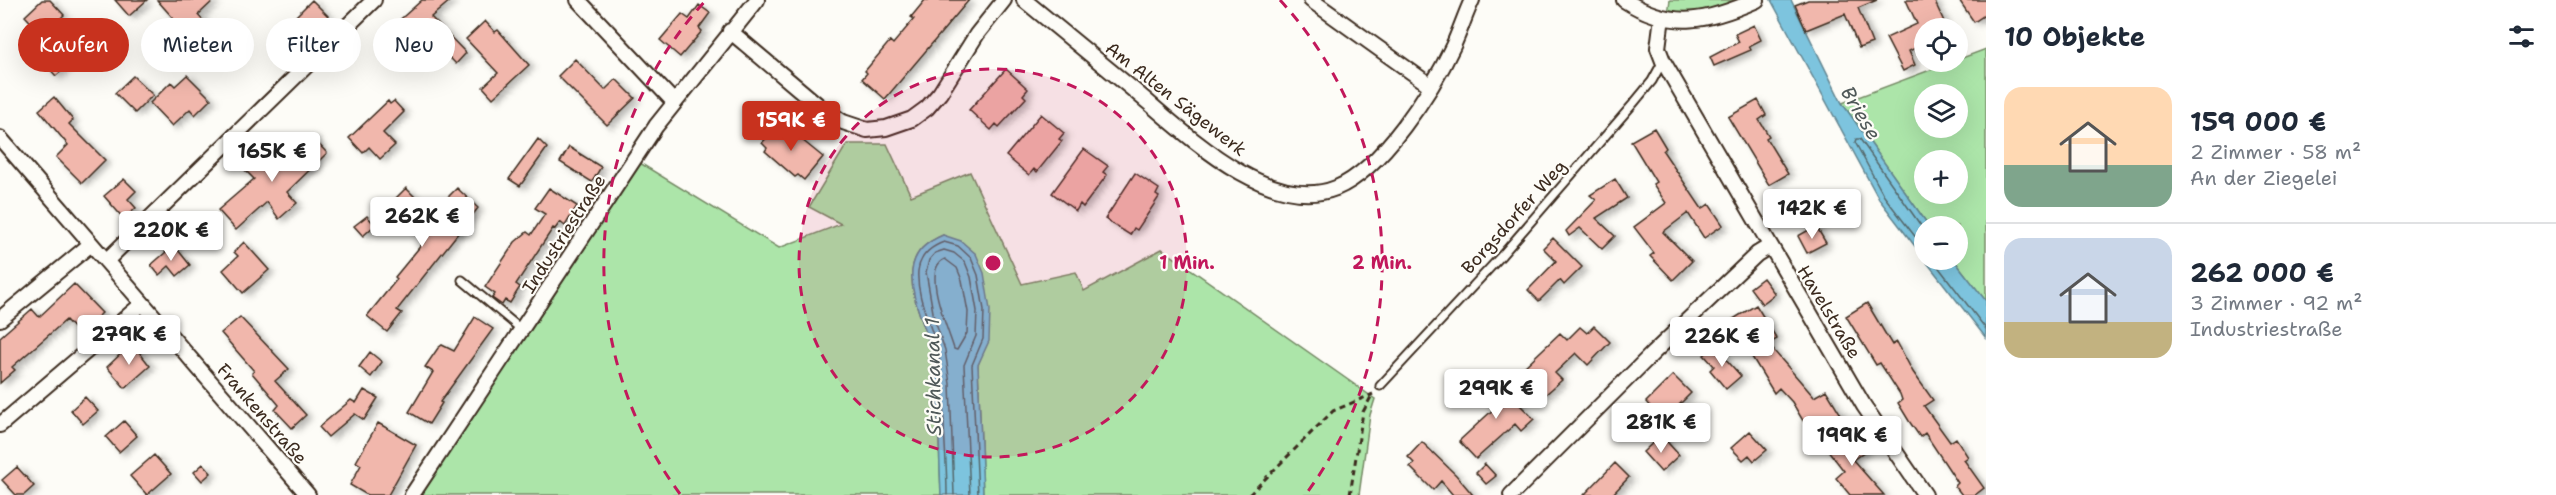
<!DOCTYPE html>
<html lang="de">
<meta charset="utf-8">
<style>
body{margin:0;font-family:"Shantell Sans",sans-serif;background:#f6f6f7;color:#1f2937;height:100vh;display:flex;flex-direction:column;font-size:22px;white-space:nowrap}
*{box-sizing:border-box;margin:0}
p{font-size:20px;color:#747a83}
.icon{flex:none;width:33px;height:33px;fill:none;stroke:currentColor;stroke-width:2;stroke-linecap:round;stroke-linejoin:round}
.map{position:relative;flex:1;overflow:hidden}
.details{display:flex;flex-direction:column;background:#fff;width:570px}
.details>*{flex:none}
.hud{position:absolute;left:18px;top:18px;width:570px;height:54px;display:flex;gap:12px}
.buttons{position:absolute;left:1914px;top:18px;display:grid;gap:12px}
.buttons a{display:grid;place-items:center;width:54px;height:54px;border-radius:50%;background:#fff;box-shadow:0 6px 24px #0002;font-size:30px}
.price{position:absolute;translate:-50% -51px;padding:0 14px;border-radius:6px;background:#fff;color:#222;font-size:20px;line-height:39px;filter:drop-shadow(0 2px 3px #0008)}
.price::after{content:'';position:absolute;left:50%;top:36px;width:18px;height:14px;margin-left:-9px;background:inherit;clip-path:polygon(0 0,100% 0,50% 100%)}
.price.current{background:#c8321e;color:#fff}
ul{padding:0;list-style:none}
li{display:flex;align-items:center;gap:18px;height:150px;padding:0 18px}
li+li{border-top:2px solid #e0e1e3}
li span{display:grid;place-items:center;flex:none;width:168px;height:120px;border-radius:18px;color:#555}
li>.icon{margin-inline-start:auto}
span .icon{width:72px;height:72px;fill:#fffc;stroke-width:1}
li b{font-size:26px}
h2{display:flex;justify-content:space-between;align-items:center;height:72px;padding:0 18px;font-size:26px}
.pill{padding:0 21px;border-radius:27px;background:#fff;box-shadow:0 6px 24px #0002;font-size:21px;line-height:54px}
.pill.current{background:#c8321e;color:#fff}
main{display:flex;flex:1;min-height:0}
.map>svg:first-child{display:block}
.green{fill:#ace5a9;stroke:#748864;stroke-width:1.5;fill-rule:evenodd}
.water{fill:#7dc4de;stroke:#638691;stroke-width:1.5}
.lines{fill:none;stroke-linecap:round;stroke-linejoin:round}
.shore{stroke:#55686b;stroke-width:1.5}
.building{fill:#f1b7ac;stroke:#3b2a1e;stroke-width:1.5;filter:url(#shadow)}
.lane-casing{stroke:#3b2a1e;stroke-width:11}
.street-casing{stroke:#3b2a1e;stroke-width:18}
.path{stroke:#3b2a1e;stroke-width:3;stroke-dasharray:6 4.5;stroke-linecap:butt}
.lane{stroke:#fdfcf7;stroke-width:7}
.street{stroke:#fdfcf7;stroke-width:14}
.ring{fill:none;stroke:#c2185b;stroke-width:3;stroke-dasharray:10 8}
.labels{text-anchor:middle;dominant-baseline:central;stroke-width:4.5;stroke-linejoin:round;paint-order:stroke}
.street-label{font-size:18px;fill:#3b2a1e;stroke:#fdfcf7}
.water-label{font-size:20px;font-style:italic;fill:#4f5858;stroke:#fdfcf7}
.centre{fill:#c2185b;stroke:#fdfcf7;stroke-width:3}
.ring-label{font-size:18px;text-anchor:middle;font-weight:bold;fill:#c2185b;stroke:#fdfcf7;stroke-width:4.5;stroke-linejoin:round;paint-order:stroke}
</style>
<main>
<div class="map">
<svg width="1986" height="495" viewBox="0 0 1986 495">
<defs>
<filter id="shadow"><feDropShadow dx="5" dy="3" stdDeviation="3" flood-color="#0004"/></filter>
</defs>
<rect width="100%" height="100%" fill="#fdfcf7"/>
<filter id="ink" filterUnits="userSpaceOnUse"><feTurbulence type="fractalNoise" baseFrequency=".0167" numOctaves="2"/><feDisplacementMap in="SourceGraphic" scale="12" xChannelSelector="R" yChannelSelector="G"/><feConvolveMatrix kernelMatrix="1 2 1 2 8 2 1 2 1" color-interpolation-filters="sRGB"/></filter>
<g filter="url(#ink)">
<path class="green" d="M1670,0h79l-39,15 -42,-1z
M1986,49v252l-32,-41h4v-34h-29l-87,-123zM1924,94h34v34h-34zM1924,160h34v34h-34z
M847,144h40l24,52 59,-24 52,112 54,-12 8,19 78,-42 213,150 -5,16 -11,80h-376l-5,-130 4,-12 -39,-118c-16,7 -29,16 -31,36 -2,31 16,57 20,85 7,46 7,93 9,139h-525l224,-332 139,85 62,-24 -32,-17z"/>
<path class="water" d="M1771,0h20l51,103 87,123h-5v32l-45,-59z
M943,235l18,6 15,13 8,19 6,37 -1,31 -11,24 5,130h-42c-2,-46 -2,-93 -9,-139 -4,-28 -22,-54 -20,-85 2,-20 15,-29 31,-36z
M1925,260h29l32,41v37z"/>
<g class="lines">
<path class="shore" d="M1924,230l-64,-91h-4l-1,3 29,54 40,52
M945,259l12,9 5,12 6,32 -1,21 -10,17 -3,-1c-5,-18 -34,-81 -9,-90z
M1933,260l53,69
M947,495c0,-23 -2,-46 -3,-70 -1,-24 -1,-50 -6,-73 -6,-27 -22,-53 -20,-81 2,-16 12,-24 26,-29l14,4 13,12 7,17 6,35 -1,29 -11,26 6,130
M954,495l-4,-111 -5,-34 -11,-32 -8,-46 3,-12 6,-7 9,-3 10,3 11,9 6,15 6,34 -1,25 -12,29 6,130"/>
</g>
<path class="building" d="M42,0h8l14,15 -21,20 -18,-19z
M115,0h32l-18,16z
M157,0h57l-16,15 21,24 -16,15 -7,-7 -4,3 -24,-27 5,-5z
M312,0l17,17 -17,16 -16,-17z
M422,0h29l-20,17 35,36 -10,11 -31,-32 -22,20 -18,-19z
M925,0h44l-84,99 -23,-20 5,-6 -2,-2 25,-30 3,3 21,-25 -3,-2z
M1808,0h69l-19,8 14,35 -13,5 -14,-34 -39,16 -11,-25z
M1906,0h28l13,28h-23v16l-15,7 6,14 -12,6 -17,-33 31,-14z
M1959,0h27v14l-12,8z
M699,5l11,8 -11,15 3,3 -22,26 -20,-17 22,-26 7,5z
M485,21l10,11 3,-2 31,35 -36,33 -10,-11 15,-14 -32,-34z
M1754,25l7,15 -12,6 2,4 -37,16 -4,-9 29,-15 -4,-8z
M50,46l17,20 -11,10 -18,-20z
M575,59l30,31 11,-11 19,19 -28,27 -49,-49z
M1006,69l22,20 -5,6 3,3 -27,29 -3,-3 -5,6 -22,-20z
M187,75l24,24 -16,16 -5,-6 -18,17 -22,-23 21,-21 4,4z
M133,76l20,19 -18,18 -20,-20z
M54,97l19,23 -4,4 36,36 -23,23 -26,-26 12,-12 -29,-35z
M1758,100l8,15 -7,5 10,16 -3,2 22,36 -19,11 -41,-68z
M388,101l2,3 4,-3 10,11 -21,21 12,12 -15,14 -11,-12 -6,6 -14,-15z
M1041,114l23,19 -5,6 3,2 -25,31 -3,-3 -5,6 -23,-19z
M780,122l43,35 -19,23 -6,-5 -3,2 -30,-26 2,-3 -5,-5z
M1654,128l12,20 -3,3 39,58 7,-5 14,21 -19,13 -16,-25 -25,19 29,29 -19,19 -23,-24 4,-3 -20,-26 32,-24 -13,-19 3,-2 -25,-41z
M310,135l17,18 -40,39 10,11 -18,16 -12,-17 -31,28 -18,-20 36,-31 -12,-12 20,-19 16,17z
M538,139l9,9 -27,38 -11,-7z
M569,147l32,20 -9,15 -32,-20z
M1084,149l24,17 -5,6 4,3 -24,32 -3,-3 -4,7 -24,-18z
M1135,173l24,16 -3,6 3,2 -22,33 -3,-2 -4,7 -25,-16z
M124,179l12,12 -8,8 8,9 -12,11 -20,-23z
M1615,179l12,19 -31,20 19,18 -13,13 -22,-21 -11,8 -3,-5 30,-31 -6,-5z
M406,188l22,22 5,2 24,-24 21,20 -81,102 5,3 -15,19 -20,-16 30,-37 -2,-2 32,-39 -13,-11 -22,-25z
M549,188l28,18 -12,20 -5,-4 -5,7 -2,-1 -37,56 4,3 -10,16 -5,-3 -3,5 -10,-7 3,-4 -10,-7 30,-45 12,-10 4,3 14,-21 -10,-6z
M367,216l8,9 -12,11 -9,-10z
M1816,226l10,17 -19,10 -9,-17z
M1553,238l29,29 -18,18 -4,-5 -21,21 -11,-11 28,-29 -13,-13z
M244,242l25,28 -26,23 -20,-23 15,-14 -4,-4z
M174,245l16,20 -13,11 -8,-10 -10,9 -8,-10z
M1763,278l12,16 -13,10 -12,-16z
M74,284l28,29 -23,21 -13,-14 -54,47 3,3 -15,13v-46l32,-28 7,8z
M1867,303l25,42 5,-3 16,30 20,28 -9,6 26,36 6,-4 12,19 -4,3 20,28 -9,7h-13l-7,-9 3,-3 -33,-50 -5,4 -11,-16 -11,-18 4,-3 -2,-6 -20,-31 -4,2 -30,-49z
M1756,305l21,34 -9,5 46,53 12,-7 14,23 -31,18 -17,-29 -13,-14 -5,5 -44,-72z
M240,317l49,52 -14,12 31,34 -14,13 -17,-18 4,-5 -27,-32 2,-2 -33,-38z
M475,317l18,12 -53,73 2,1 -13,21 -20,-12 24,-40 -8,-5 13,-19 4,-3 12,6z
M1594,326l16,16 -22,23 -12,-12 -21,20 7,7 -17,15 -23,-26 38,-36 7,7 13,-13 7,6z
M132,343l18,23 -25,22 -18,-21z
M1714,346l27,30 -15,13 -16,-19 4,-4 -10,-11z
M370,352l12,10 -11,15 -12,-10z
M1673,375l18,18 -21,21 10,10 -40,2v-15l13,-1 -7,-8z
M1489,378l14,15 18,-1 -2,12 15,15 -13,12 -6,-7 -39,35 -17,-18 38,-35 -17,-20z
M364,390l14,8 -14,22 -9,-6 -27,23 -9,-10 32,-27 5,3z
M85,397l13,14 -15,13 -12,-14z
M124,421l13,15 -18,16 -13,-15z
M378,423l38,22 -28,50h-21l-17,-10 11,-20 -5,-3z
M1750,431l17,19 -13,11 -5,-6 -6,5 -12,-12z
M1851,431l15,19 -13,10 31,35h-34l-14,-17 8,-7 -17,-22z
M1661,435l18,20 -18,17 -18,-20z
M1422,442l34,33 17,20h-20l-12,-14 -8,9 -23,-23 4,-4 -6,-6z
M154,455l17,19 -24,21 -17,-19z
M1615,463l14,14 -17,18h-28z
M203,464l8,9 -9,8 -8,-9z
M1485,464l11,12 -10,8 -10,-11z
M17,467l17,19 -10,9h-8l-14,-15z"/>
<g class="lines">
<g class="lane-casing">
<path id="lane" d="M462,280l60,50
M1380,386l122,-131 131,-151 19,-23 11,-20"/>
</g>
<g class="street-casing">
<path id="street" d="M578,0l96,102
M1024,0c35,29 71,58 106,87 49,40 136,129 206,101 45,-18 97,-99 117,-142 7,-15 12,-31 19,-46
M1311,0l120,86
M1624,0c48,31 85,21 133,0
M1662,17l-4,31 5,13 201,345 61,89
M730,31l89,75 24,16 24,8 19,-2 26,-9 15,-11 13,-15 37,-59 27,-34
M0,138l308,357
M106,261l268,-261
M0,319l91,-75
M0,425l142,-121
M412,495l244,-369 101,-126
M1511,495l142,-142 104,-99 13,-8"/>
</g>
<path class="path" d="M1249,495l84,-84 40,-17
M1350,495l13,-83 9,-17"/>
<use href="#lane" class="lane"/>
<use href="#street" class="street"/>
</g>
</g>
<circle cx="993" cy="263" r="194" fill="#c2185b" fill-opacity=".12"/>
<g class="ring">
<circle cx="993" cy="263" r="194"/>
<path d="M680 494A389 389 0 0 1 706 0M1280 0A389 389 0 0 1 1306 494"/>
</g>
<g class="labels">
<g class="street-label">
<text transform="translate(1176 99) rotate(38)">Am Alten Sägewerk</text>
<text transform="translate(1514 217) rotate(-48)">Borgsdorfer Weg</text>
<text transform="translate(564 234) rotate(-57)">Industriestraße</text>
<text transform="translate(1829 312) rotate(59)">Havelstraße</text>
<text transform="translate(262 414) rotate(49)">Frankenstraße</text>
</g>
<g class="water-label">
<text transform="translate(1861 113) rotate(59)">Briese</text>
<text transform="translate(933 377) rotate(-91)">Stichkanal 1</text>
</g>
</g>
<circle cx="993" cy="263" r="9" class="centre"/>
<g class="ring-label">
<text x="1187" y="269">1 Min.</text>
<text x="1382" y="269">2 Min.</text>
</g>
</svg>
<div class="buttons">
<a><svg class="icon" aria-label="locate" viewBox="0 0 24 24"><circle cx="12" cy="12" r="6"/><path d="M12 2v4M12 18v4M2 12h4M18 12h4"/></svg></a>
<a><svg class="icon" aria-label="layers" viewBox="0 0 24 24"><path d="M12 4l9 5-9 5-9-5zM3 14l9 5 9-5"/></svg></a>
<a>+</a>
<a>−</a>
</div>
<b class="price current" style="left:791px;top:152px">159K €</b>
<b class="price" style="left:272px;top:183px">165K €</b>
<b class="price" style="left:1812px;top:240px">142K €</b>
<b class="price" style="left:422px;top:248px">262K €</b>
<b class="price" style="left:171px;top:262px">220K €</b>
<b class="price" style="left:129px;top:366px">279K €</b>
<b class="price" style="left:1722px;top:368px">226K €</b>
<b class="price" style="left:1496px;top:420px">299K €</b>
<b class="price" style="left:1661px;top:454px">281K €</b>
<b class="price" style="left:1852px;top:467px">199K €</b>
<div class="hud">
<a class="pill current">Kaufen</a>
<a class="pill">Mieten</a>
<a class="pill">Filter</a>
<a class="pill">Neu</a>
</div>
</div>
<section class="details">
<h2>10 Objekte<svg class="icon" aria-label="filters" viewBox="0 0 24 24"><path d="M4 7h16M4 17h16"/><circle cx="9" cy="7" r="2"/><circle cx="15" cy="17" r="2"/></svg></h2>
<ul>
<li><span style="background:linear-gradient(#ffd9b3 65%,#7fa58c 0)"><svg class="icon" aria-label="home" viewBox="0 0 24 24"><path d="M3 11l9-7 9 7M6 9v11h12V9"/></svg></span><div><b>159 000 €</b><p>2 Zimmer · 58 m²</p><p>An der Ziegelei</p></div></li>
<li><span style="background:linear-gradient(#c9d6e8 70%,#c2b280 0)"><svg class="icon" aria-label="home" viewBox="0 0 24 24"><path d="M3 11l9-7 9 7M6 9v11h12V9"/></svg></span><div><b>262 000 €</b><p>3 Zimmer · 92 m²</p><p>Industriestraße</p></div></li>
</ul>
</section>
</main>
